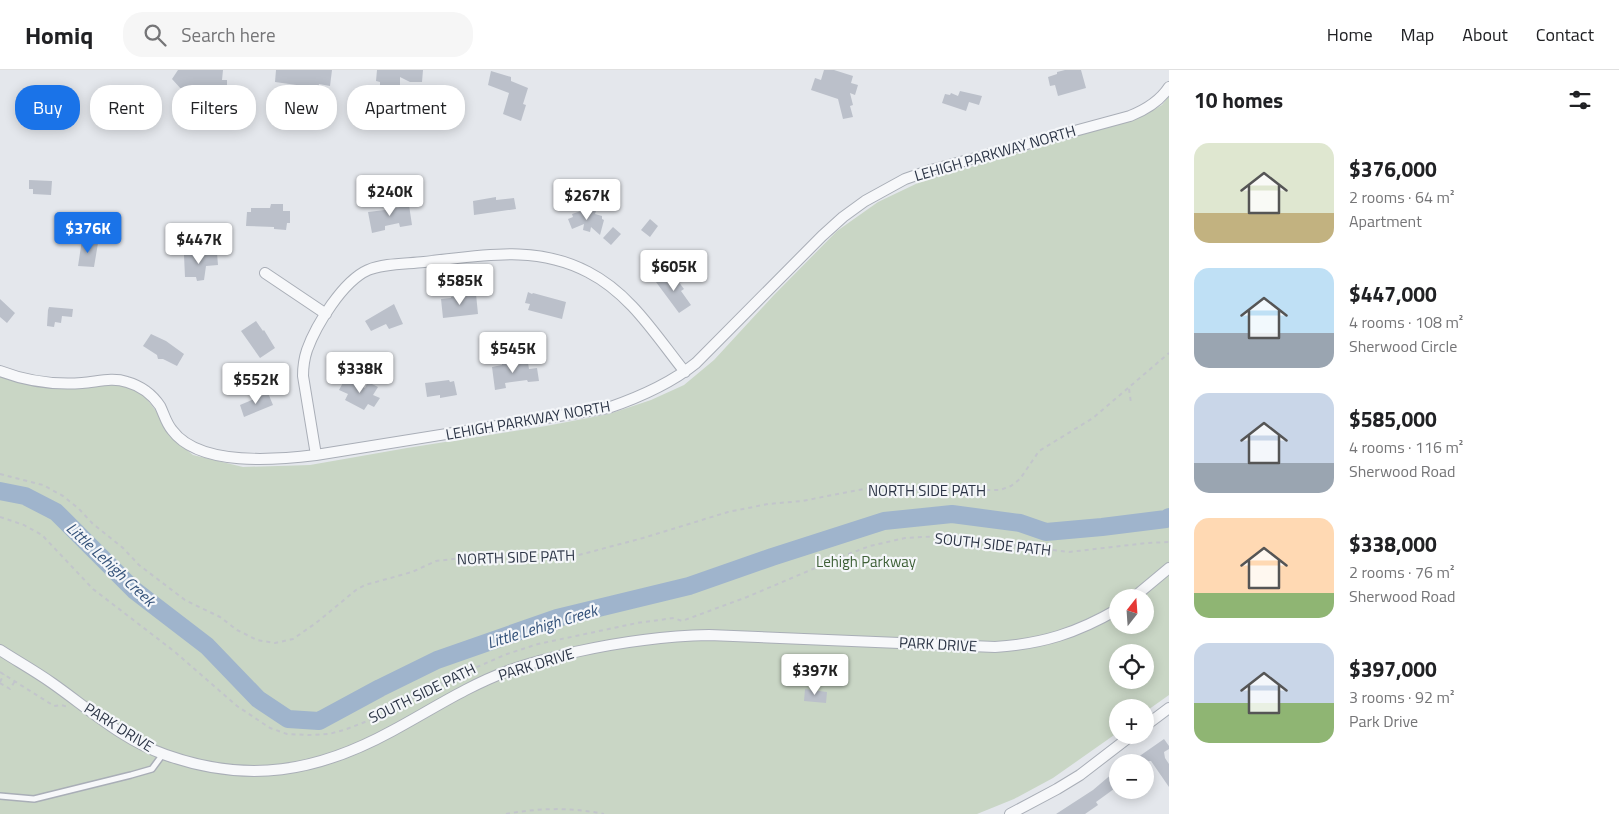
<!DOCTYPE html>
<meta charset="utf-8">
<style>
body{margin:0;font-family:"Titillium Web",sans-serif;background:#f6f6f6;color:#202124;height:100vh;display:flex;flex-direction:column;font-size:19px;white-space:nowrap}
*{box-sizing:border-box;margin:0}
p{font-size:16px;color:#757577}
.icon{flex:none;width:28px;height:28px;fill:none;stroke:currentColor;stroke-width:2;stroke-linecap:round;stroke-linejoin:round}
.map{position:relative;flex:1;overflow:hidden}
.side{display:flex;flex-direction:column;background:#fff;width:450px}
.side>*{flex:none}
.banner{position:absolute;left:15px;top:15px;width:475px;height:45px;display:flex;gap:10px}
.needle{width:32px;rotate:17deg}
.tools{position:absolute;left:1109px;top:519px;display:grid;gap:10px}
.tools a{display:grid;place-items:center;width:45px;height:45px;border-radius:50%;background:#fff;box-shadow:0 2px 12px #0003;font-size:25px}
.price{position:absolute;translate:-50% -42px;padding:0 11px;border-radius:5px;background:#fff;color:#222;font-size:16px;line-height:32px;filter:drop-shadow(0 1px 2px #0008)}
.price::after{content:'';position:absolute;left:50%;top:30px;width:15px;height:11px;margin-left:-8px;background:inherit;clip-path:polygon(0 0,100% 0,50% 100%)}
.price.on{background:#1a73e8;color:#fff}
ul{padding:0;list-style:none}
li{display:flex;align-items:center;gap:15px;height:125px;padding:0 25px}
li span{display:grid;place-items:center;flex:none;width:140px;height:100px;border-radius:15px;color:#555}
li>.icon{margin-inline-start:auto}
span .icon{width:60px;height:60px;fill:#fffc;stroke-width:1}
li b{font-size:21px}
h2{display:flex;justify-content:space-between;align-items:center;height:60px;padding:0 25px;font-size:21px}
.pill{padding:0 18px;border-radius:20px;background:#fff;box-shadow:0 2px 12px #0003;font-size:18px;line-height:45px}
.pill.on{background:#1a73e8;color:#fff}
header{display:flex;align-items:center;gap:30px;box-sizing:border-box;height:70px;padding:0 25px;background:#fff;border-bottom:1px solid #e0e0e0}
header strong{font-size:24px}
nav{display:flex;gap:28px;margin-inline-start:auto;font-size:18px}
.search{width:350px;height:45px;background:#f6f6f6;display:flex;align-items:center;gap:12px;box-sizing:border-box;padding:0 18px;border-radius:20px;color:#757577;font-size:19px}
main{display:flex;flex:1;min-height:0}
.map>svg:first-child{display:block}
.green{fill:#c9d6c5;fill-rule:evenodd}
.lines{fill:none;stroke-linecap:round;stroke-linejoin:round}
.river{stroke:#9fb4cc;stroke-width:18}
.building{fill:#bbc0ca}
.lane-casing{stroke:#a9aeb7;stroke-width:8}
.street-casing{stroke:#a9aeb7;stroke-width:12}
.path{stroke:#c2c5cb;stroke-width:2;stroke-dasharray:4 4;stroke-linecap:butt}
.lane{stroke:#f7f8fa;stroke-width:5}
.street{stroke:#f7f8fa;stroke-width:10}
.labels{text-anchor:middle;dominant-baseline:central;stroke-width:4.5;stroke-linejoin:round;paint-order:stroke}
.street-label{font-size:15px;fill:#2b3445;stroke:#f4f6f9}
.park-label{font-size:15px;fill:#3f6138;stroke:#f4f6f9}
.water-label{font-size:16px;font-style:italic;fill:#34527a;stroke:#f4f6f9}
</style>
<header>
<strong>Homiq</strong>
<div class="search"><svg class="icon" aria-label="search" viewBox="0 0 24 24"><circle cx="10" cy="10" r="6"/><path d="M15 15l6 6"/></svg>Search here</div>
<nav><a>Home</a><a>Map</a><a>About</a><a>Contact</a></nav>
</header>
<main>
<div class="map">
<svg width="1169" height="744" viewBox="0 0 1169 744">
<rect width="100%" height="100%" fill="#e4e7ec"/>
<path class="green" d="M1169,26v599l-24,17v-4h-27l-1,25 -64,45 -39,21 -37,15h-977v-437l20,5 98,1 25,11 17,22 12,22 21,17 50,12 67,-2 97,-17 139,-22 63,-12 42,-14 33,-15 30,-25 59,-64 64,-65 41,-29 44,-21 214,-62 26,-14zM1118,528h27v27h-27zM1118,582h27v28h-27z"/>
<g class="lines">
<path class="river" d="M0,421l25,5 31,16 78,78 73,56 51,53 30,20 31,2 61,-33 57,-28 120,-42 132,-32 83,-29 112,-36 68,-7 68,9 26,9 56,-5 64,-8 3,-2"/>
</g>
<path class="building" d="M178,0h45l-1,10h5v13h-16l-3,3 -8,-1 -5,-5h-13l-10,-11z
M276,0h56l-2,16 -11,-2 -1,4 -43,-6z
M377,0h46l-1,12h-12l-10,-5v8h-7l-1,8 -12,-1v-10l-4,-1z
M824,0h10l19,6 -2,7 7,2 -3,10 -5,-2 3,12 -3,1 3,11 -10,2 -5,-20 -27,-9 4,-12 6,2z
M1065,0h16l5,18 -28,8 -3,-11 -5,1 -2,-9 9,-3v-2z
M491,1l20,6v4l17,7 -5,16 3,1 -5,16 -18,-7 6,-21 -21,-8z
M960,21l22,5 -3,9 -10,-3 -3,9 -24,-8 3,-9 5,1 1,-2 7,3z
M29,110l23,1 -1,14 -18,-1v-5h-4z
M496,127v3l18,-2 2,11 -42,6 -1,-14z
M394,132l1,6 14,-3 3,20 -12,2 -1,-4 -14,3v4l-13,3 -4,-21 17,-2 -1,-6z
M271,134h12v7h7v12h-3l-1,7 -12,-1v-2l-28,-1 1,-14h4v-4h19z
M587,139l9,2 -1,3 7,2v3l2,1 -4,15 -9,-8 -1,5 -7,-2 1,-6 -12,5 -4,-10 5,-2 -1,-3 9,-3 5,1z
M650,149l8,7 -8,11 -9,-7z
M613,157l8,7 -10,11 -8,-7z
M82,170l16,3 -4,24 -16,-1z
M217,183l1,12 -12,1 -2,14 -7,1 -1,-4h-11l-1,-22z
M669,203l4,6 2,-2 9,12 -3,2 10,14 -12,8 -23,-31z
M528,222l4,2 1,-1 33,9 -4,17 -34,-9 2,-6 -5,-1z
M457,224h19l2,20 -35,4 -2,-19 10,-1v-1l6,-1z
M0,229l15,14 -8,10 -7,-6z
M394,234l9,20 -14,5 -3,-5 -15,7 -6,-10z
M49,237l24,2 -1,8 -10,-1 -1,7 -6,-1 -1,5 -7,-1 1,-16z
M256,251l7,10 1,-1 11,18 -15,10 -19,-27z
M151,264l15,7 18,13 -7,12 -14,-7h-5l-1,-4 -14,-9z
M512,287l1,8 15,-2 1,6 8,-1 2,13 -11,1 -1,-2 -22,3 1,5 -11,2 -3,-23 10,-2 -1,-6z
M345,309l6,4v-2l14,7 3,-6 10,5 -5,8 7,3 -6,9 -6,-3 -4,6 -19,-10 3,-6 -9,-4z
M449,310l1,2 4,-1 3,14 -17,3v-3l-13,2 -2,-14z
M268,323l5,12 -29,12 -4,-12z
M805,619l22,3 -1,11 -22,-2z
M1164,669l5,7v3l-5,3 1,6 4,6v23l-18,-26 -20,1z
M1113,703l5,5v8l-22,16 2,3 -13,9h-29l37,-24z"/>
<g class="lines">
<g class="lane-casing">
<path id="lane" d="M0,726l34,3 97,-24 21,-6 11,-15"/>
</g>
<g class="street-casing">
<path id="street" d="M265,203l61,41
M0,301c26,10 54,14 82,12 15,-1 30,-6 45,-1 14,4 25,12 33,24 4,8 6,17 12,24 27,37 104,30 144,25l292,-47c32,-11 62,-24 88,-45l126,-127 21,-19 22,-16 40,-22 26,-9 199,-54c15,-6 30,-15 39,-29
M316,385l-13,-79c0,-9 1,-17 4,-26 9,-25 36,-69 61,-80 17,-7 38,-6 56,-8 57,-6 111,-18 164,10 43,22 68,64 97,100
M1133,528l36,-30
M0,580c17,11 35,21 52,33 37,26 71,57 114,72 82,29 151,17 226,-24 39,-21 75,-45 116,-60 22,-9 45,-13 67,-19 45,-10 88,-16 134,-17l286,12c47,-3 82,-14 123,-38
M1145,656l24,-18
M1010,744l47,-25 23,-14 52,-40"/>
</g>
<path class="path" d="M1129,319l2,14
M0,404l43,11 20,11 16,13 14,15 30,24 16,17 46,35 35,17 17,13 20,10 18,3 18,-4 23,-16 40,-33 9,-5 47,-13 24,-11 52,-6 69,3 18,-2 68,-18 85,-26 40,-8 34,-3 72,-14 28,3h98l11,-4 9,-7 19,-28 54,-33 76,-65
M0,447l24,8 18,10 51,54 82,63 62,54 33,22 17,6 22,1 20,-1 15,-4 34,-13 24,-14 61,-30 44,-19 31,-10 99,-21 37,-5 8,3 65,-24 99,-42 24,-9 35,-8 37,-2 127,16 78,-9 22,-1
M0,602l54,34 7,-1 7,2
M0,612l4,-8
M0,613l10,6 5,-8
M506,744c32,-6 65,-7 98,0"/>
<use href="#lane" class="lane"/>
<use href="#street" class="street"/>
</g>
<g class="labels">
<g class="street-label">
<text transform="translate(995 83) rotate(-16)">LEHIGH PARKWAY NORTH</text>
<text transform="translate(528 350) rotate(-10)">LEHIGH PARKWAY NORTH</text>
<text x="927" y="420">NORTH SIDE PATH</text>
<text transform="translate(993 474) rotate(6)">SOUTH SIDE PATH</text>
<text transform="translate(516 487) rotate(-2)">NORTH SIDE PATH</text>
<text transform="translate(938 574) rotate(3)">PARK DRIVE</text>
<text transform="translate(536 594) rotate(-17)">PARK DRIVE</text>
<text transform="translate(422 623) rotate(-26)">SOUTH SIDE PATH</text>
<text transform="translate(119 657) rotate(32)">PARK DRIVE</text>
</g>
<g class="park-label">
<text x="866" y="491">Lehigh Parkway</text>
</g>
<g class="water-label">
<text transform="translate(111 494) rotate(43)">Little Lehigh Creek</text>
<text transform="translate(542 556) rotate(-17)">Little Lehigh Creek</text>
</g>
</g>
</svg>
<div class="tools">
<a><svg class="needle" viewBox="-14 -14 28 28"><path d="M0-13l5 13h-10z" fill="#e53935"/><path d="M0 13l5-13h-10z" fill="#757577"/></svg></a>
<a><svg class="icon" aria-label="locate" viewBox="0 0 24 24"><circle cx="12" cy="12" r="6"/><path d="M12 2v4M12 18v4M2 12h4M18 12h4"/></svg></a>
<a>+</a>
<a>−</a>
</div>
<b class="price" style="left:390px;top:147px">$240K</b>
<b class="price" style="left:587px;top:151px">$267K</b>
<b class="price on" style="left:88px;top:184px">$376K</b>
<b class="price" style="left:199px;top:195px">$447K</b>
<b class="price" style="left:674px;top:222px">$605K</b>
<b class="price" style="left:460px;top:236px">$585K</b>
<b class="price" style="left:513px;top:304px">$545K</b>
<b class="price" style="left:360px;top:324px">$338K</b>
<b class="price" style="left:256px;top:335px">$552K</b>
<b class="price" style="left:815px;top:626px">$397K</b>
<div class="banner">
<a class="pill on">Buy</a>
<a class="pill">Rent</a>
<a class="pill">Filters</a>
<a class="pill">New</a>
<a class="pill">Apartment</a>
</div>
</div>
<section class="side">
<h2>10 homes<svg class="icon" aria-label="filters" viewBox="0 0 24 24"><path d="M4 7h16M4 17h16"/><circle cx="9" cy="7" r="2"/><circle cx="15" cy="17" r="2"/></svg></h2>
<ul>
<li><span style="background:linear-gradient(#dfe7d0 70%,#c2b280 0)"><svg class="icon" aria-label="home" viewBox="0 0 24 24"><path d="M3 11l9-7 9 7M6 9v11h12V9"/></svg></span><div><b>$376,000</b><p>2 rooms · 64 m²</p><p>Apartment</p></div></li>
<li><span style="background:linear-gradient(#bfe0f5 65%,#9aa5b1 0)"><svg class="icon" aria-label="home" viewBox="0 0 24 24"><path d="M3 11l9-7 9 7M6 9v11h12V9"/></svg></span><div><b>$447,000</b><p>4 rooms · 108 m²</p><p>Sherwood Circle</p></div></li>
<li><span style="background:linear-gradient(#c9d6e8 70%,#9aa5b1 0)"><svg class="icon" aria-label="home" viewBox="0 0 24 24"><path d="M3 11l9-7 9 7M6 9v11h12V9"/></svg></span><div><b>$585,000</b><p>4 rooms · 116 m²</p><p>Sherwood Road</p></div></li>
<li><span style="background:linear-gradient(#ffd9b3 75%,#8fb573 0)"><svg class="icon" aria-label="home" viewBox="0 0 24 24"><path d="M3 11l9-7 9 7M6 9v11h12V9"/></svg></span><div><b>$338,000</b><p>2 rooms · 76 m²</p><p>Sherwood Road</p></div></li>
<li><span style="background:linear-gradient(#c9d6e8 60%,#8fb573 0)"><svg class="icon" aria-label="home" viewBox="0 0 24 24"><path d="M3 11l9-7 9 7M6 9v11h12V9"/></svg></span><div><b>$397,000</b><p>3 rooms · 92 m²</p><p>Park Drive</p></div></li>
</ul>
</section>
</main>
